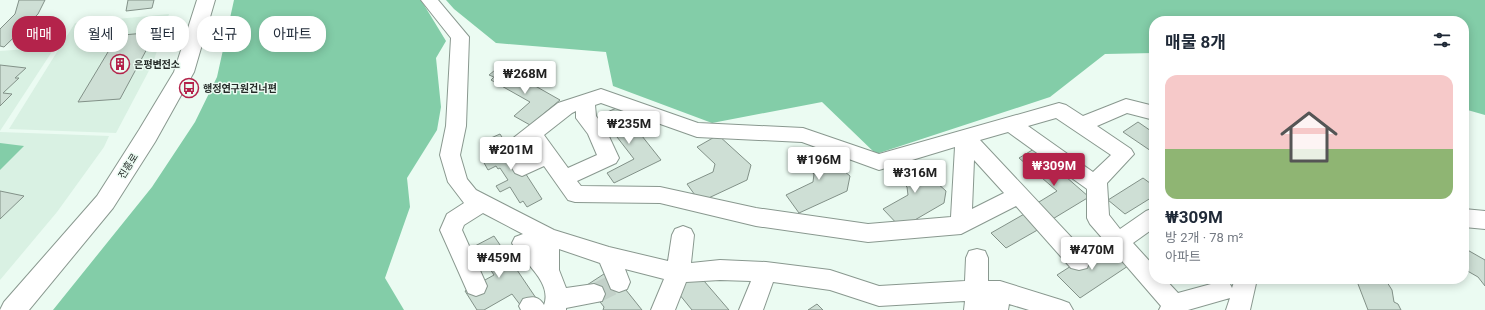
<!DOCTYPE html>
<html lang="ko">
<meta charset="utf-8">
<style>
body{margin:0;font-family:Roboto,"Noto Sans KR",sans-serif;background:#f6f6f7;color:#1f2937;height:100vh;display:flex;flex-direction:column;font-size:15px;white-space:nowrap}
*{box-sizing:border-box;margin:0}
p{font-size:13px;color:#747a83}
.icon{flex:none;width:22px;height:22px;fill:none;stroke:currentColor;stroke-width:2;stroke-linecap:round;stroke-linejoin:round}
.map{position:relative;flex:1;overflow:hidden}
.details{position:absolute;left:1149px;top:16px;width:320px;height:268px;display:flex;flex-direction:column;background:#fff;border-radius:16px;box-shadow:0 2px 10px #0003}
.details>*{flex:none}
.banner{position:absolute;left:12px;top:16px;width:380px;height:36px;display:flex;gap:8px}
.price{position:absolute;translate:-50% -34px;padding:0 9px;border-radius:4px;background:#fff;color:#222;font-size:13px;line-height:26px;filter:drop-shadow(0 1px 2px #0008)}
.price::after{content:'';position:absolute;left:50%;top:24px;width:12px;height:9px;margin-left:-6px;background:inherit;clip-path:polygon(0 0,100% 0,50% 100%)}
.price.active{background:#b4234b;color:#fff}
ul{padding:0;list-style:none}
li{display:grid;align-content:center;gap:8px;height:212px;padding:0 16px}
li span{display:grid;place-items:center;height:124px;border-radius:12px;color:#555}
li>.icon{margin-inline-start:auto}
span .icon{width:72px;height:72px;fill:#fffc;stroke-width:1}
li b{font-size:17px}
h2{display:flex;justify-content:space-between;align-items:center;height:48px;padding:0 16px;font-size:17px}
.pill{padding:0 14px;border-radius:16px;background:#fff;box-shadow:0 2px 10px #0003;font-size:14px;line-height:36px}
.pill.active{background:#b4234b;color:#fff}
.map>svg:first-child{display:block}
.built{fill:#d9f1e3}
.forest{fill:#83cda8}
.building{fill:#cedfd5;stroke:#829188}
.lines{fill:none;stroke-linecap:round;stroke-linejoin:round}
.minor-tunnel{stroke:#c3d1c9;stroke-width:20;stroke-dasharray:20 10;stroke-linecap:butt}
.minor-casing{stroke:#89988f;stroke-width:2}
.major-casing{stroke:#89988f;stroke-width:2}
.minor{fill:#fff;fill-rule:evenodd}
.major{fill:#fff;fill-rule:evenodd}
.labels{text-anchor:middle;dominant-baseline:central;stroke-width:3;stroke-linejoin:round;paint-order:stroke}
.poi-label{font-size:10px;font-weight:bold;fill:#242a27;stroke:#ebfbf2;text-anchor:start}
.street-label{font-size:10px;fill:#242a27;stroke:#ebfbf2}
</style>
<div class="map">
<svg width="1485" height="310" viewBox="0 0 1485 310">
<rect width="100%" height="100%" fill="#ebfbf2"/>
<path class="built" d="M169,14l-16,49 -37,70 -107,-4 66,-106z
M55,47l-55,84v-80z
M0,132l109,4 -5,11 -47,65 -57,68z"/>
<path class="forest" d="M234,0h187l25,41 -10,17 5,49 -4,23 -30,48 3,29 -25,71 19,32h-351l99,-123 43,-65 22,-45z
M446,0h1039v115l-21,-6v-88h-310v32l-49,1 -55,43 -174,57 -54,-52 -110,21 -99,-37 -7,-34 -110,-9 -42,-34z
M0,143l24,3 -24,24z"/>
<path class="building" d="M19,0h26l-7,14 -34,33 -4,-1v-17l15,-15z
M128,0h26l-2,8 -26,3z
M156,32l-36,67 -42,3 33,-55 5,-1 7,-11z
M0,65l26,3 -11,10h4l-16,15 9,1 -12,12z
M500,66l60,34 -30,25 -16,-9 16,-14 -39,-22 3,-3 -5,-2z
M619,107l42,53 -47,23 -7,-10 27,-14 -34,-44z
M1138,122l16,11v20l-31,-21z
M500,134l42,65 -15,8 -4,-6 -3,2 -10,-16 -10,5 -4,-6 12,-6 -8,-12 -2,1 -2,-3 -8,4 -5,-9 10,-5 -9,-15z
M718,135l33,30 -4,15 -47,22 -13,-18 26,-12 2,-8 -18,-17z
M814,146l36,30 -3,15 -48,22 -13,-18 27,-13 1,-8 -18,-16z
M1034,149l55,48 -38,23 -17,-15 23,-14 -38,-33z
M908,157l38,34 -2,12 -43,25 -18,-19 25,-14 -1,-8 -18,-18z
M1143,178l11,8v10l-29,18 -17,-14z
M0,191l24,5 -24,23z
M1026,213l15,15 -35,20 -15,-15z
M494,236l44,65 -14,9 -12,-16 -28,16h-7l-12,-19 29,-16 -6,-9 -4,2 -11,-16 4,-2 -2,-4z
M1104,245l24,21 -48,32 -23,-23z
M1464,248l21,12v26l-7,-9 -14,-8z
M610,270l32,40h-39l1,-3 -17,-22z
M698,274l31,36h-37l-17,-21z
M1354,279h31l7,11 2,12 4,2 3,6h-33l-10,-26z
M817,304l6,6h-15z"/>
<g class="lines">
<path class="minor-tunnel" d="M594,294l25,-12"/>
<g class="minor-casing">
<path id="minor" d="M421,0h17l31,37 -3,89 -6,29 7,24 9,11 78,40 55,17 59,14 4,-26 3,-6 8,-3 8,3 3,6 -3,28 29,-3 46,2 64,8 49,16 86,-5 1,-23 3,-7 8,-2 8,2 3,7v23h12l61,19 8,3 4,7h-44l-20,-6 -1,6h-44l1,-9 -86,5 -49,-16 -57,-8 -10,28h-24l12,-29 -31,-1 -34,2 -11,28h-24l13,-31 -39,-10 5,13 -3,7 -8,3 -8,-3 -11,-26 -41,-14v21l7,18 28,-4 8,3 3,7 -3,7 -36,7v2h-45l-2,-4 4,-7c9,-3 16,-3 21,6 9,-24 -23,-44 -32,-62l3,-6 8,-3 -40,-21 -19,12 -2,5 25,56 -3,7 -8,3 -8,-3 -28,-63 7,-16 17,-11 -16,-21 -8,-27 6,-29 5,-88z
M601,89l97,34 105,5 76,26 180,-51 7,2 17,11 43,-17 28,7v14l-27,-7 -30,13 34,23 3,5 -27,29 2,32 11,14 26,-18 8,-3v20l-21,15 21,23v13h11l13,14 44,-12 8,3 2,4 3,-9h22l-7,31h-24l4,-12 -42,12h-29l2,-4 -71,-82 -3,-6v-29l-79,-57 -28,8 107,114 3,7 -3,7 -8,2 -8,-2 -55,-62 -55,28 -93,8 -112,-16 -96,-23 -85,-1 -7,-2 -24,-34 -22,10 -7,-3 -3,-5 3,-5 20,-10 -5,-7 -11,5 -7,-2 -3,-5 3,-5 46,-36zM601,103l96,34 105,5 77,28 76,-23 -4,70 -83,7 -112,-16 -96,-21 -79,-1 -4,-5 39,-18 3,-5 -13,-28 -10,-14 -1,-11zM576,111v7l12,16 9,21 -29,13 -24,-33 28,-22zM1056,118l55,37 -18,17 -65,-46zM974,160l30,33 -32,16z
M1464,209l21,2v18l-21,-2z"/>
</g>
<g class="major-casing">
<path id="major" d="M197,0h18l-21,72 -39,70 -42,66 -84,102h-29l4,-8 93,-106 42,-66 35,-58z"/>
</g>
<use href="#minor" class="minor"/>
<use href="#major" class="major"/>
</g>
<defs>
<g id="building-ring" transform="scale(1)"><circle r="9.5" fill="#ebfbf2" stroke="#b4234b" stroke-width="1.5"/><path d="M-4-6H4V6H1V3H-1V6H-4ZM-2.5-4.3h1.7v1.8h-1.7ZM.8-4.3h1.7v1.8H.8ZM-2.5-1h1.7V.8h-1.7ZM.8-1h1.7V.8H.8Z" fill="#b4234b"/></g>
<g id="bus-ring" transform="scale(1)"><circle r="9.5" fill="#ebfbf2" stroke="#b4234b" stroke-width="1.5"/><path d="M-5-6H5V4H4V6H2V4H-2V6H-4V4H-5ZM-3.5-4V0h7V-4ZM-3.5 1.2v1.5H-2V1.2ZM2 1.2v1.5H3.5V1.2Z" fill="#b4234b"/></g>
</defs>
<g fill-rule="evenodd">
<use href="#building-ring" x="120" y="64"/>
<use href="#bus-ring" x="189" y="88"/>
</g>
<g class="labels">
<g class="poi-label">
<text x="134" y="64">은평변전소</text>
<text x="203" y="88">행정연구원건너편</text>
</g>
<g class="street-label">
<text transform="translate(128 166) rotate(-58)">진흥로</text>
</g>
</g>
</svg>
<b class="price" style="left:525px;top:95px">₩268M</b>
<b class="price" style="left:629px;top:145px">₩235M</b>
<b class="price" style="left:511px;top:171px">₩201M</b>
<b class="price" style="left:819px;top:181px">₩196M</b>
<b class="price active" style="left:1054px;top:187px">₩309M</b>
<b class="price" style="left:915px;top:194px">₩316M</b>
<b class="price" style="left:1092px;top:271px">₩470M</b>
<b class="price" style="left:499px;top:279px">₩459M</b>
<div class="banner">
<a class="pill active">매매</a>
<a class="pill">월세</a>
<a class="pill">필터</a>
<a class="pill">신규</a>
<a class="pill">아파트</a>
</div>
<section class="details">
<h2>매물 8개<svg class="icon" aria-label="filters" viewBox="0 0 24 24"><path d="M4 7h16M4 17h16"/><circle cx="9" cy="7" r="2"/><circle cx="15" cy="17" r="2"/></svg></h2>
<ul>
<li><span style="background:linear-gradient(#f6c9c9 60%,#8fb573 0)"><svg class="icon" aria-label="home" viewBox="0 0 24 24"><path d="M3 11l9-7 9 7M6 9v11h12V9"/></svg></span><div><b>₩309M</b><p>방 2개 · 78 m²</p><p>아파트</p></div></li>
</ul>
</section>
</div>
